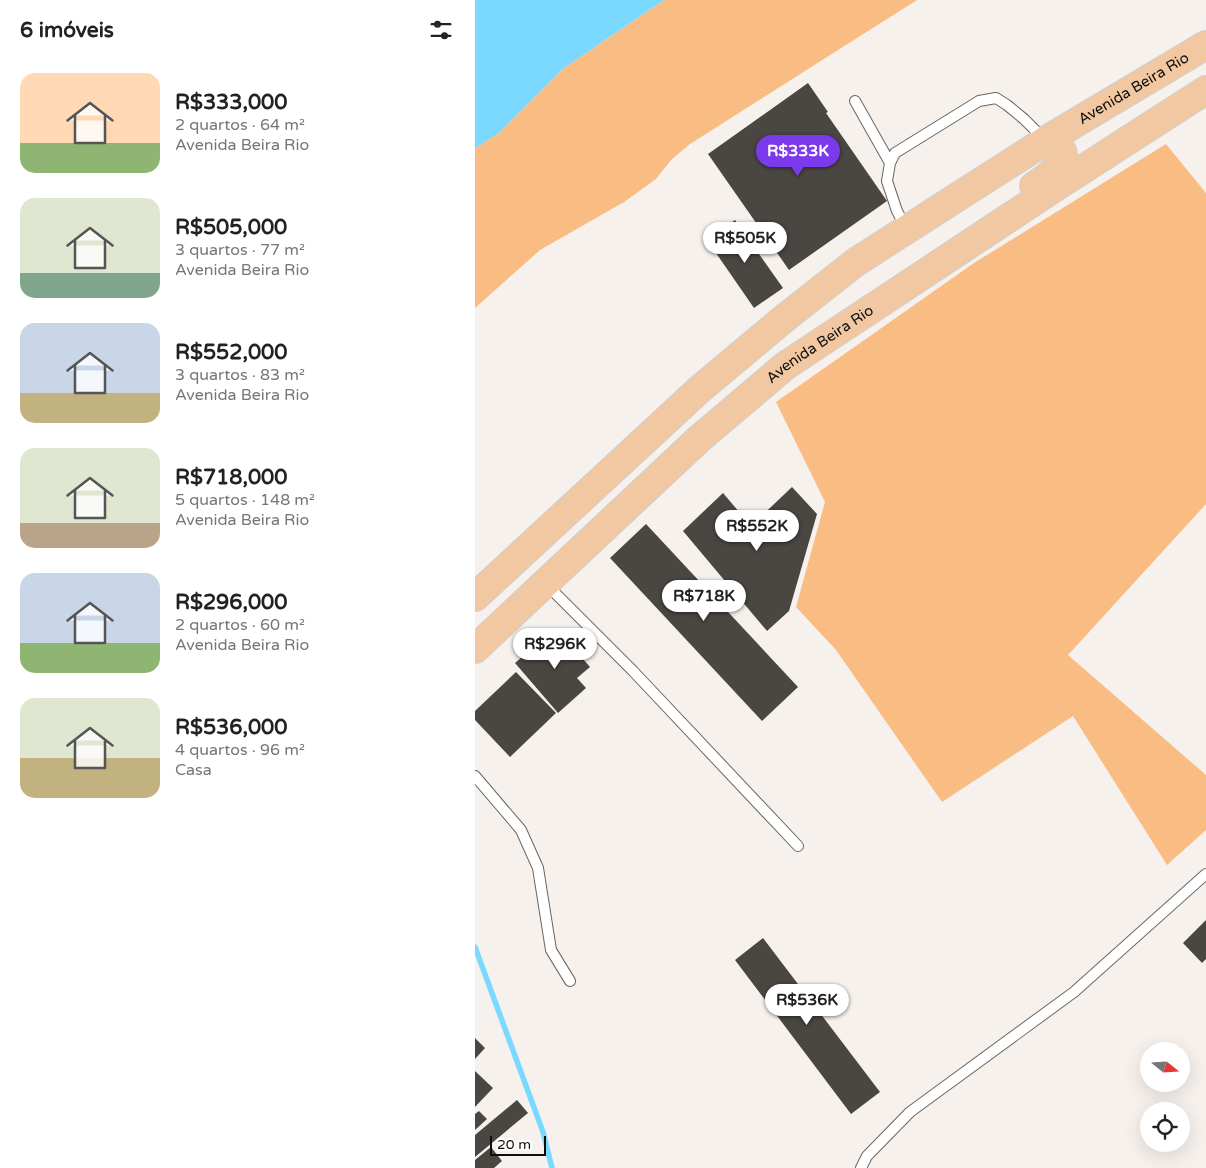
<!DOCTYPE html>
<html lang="pt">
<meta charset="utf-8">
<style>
body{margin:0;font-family:"Varela Round",sans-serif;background:#f2f2f2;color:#222;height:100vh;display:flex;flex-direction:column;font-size:19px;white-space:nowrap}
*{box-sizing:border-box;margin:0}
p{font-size:16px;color:#767676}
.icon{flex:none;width:28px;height:28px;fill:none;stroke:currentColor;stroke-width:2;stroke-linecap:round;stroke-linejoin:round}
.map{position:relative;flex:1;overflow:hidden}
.details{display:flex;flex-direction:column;background:#fff;width:475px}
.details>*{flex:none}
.needle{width:32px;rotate:108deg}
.fabs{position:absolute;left:665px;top:1042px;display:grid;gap:10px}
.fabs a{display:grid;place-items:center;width:50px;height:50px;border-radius:50%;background:#fff;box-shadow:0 5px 20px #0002;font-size:25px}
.scale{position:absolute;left:15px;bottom:12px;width:56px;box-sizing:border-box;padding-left:5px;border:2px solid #100e0d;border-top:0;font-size:14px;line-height:18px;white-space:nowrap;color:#100e0d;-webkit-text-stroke:4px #fff;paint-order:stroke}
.price{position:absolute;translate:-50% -42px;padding:0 11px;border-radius:18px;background:#fff;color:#222;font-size:16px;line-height:32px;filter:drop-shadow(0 1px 2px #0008)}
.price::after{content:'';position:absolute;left:50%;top:30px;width:15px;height:11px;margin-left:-8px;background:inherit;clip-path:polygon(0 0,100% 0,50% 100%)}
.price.active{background:#7c3aed;color:#fff}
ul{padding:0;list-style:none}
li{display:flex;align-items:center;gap:15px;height:125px;padding:0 20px}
li span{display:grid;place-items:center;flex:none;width:140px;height:100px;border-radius:15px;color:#555}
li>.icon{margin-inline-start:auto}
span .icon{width:60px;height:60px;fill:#fffc;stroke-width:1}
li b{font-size:21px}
h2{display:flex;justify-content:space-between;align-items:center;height:60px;padding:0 20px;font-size:21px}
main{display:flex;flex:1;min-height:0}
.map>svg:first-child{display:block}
.green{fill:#f9bc83}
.water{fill:#7bd9ff}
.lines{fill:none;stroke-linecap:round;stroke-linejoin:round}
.stream{stroke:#7bd9ff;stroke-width:5.5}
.building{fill:#4a4642}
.lane-casing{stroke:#6a6662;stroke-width:12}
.primary-casing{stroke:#cfcfcf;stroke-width:30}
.lane{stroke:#fff;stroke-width:10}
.primary{stroke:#f1c8a1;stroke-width:28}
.labels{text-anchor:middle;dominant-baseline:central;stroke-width:5;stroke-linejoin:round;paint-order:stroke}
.street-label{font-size:15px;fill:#100e0d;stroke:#fff}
</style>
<main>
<section class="details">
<h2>6 imóveis<svg class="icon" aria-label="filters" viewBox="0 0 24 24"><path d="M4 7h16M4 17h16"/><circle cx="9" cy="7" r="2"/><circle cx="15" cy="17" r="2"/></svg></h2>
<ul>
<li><span style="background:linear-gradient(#ffd9b3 70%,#8fb573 0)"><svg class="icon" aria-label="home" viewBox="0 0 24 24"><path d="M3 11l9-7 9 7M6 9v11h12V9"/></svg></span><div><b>R$333,000</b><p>2 quartos · 64 m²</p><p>Avenida Beira Rio</p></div></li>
<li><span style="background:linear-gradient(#dfe7d0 75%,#7fa58c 0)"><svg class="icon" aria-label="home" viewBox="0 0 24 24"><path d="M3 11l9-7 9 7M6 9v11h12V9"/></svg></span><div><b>R$505,000</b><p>3 quartos · 77 m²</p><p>Avenida Beira Rio</p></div></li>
<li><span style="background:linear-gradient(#c9d6e8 70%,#c2b280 0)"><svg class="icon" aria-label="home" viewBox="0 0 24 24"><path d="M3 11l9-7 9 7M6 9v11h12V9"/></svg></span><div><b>R$552,000</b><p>3 quartos · 83 m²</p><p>Avenida Beira Rio</p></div></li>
<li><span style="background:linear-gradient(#dfe7d0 75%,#b9a48a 0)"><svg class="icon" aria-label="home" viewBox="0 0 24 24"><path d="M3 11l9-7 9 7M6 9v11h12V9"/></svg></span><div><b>R$718,000</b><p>5 quartos · 148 m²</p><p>Avenida Beira Rio</p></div></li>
<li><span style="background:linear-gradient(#c9d6e8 70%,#8fb573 0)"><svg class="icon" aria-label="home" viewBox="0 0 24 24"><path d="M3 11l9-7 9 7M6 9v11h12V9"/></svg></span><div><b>R$296,000</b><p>2 quartos · 60 m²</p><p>Avenida Beira Rio</p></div></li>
<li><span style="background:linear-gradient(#dfe7d0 60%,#c2b280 0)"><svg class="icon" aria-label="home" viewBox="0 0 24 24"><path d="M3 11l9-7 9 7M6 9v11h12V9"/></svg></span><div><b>R$536,000</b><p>4 quartos · 96 m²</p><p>Casa</p></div></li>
</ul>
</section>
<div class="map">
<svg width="731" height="1168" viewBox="0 0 731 1168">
<rect width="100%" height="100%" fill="#f6f1ec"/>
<path class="green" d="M189,0h253l-227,144 -19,16 -15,19 -32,23 -84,48 -65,58v-160l24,-15 65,-65z
M691,144l40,49v311l-138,151 138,120v55l-39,35 -94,-149 -131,86 -106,-152 -40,-43 29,-105 -49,-100 198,-139z"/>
<path class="water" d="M0,0h189l-100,68 -65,65 -24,15z"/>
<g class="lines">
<path class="stream" d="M0,947l68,185 9,36"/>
</g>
<path class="building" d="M333,83l20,29 -2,1 61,88 -98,69 -81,-116z
M260,220l48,68 -29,20 -47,-68z
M317,487l25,27 -28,97 -22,20 -84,-100 40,-38 28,33z
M171,524l152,163 -36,34 -152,-163z
M81,628l34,39 -13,11 9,10 -28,25 -43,-50z
M41,672l40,41 -46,44 -35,-37v-9z
M731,920v39l-4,4 -19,-20z
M288,938l117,154 -29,22 -116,-154z
M0,1038l10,10 -10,11z
M0,1071l18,17 -18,19z
M42,1100l11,13 -53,44v-22z
M4,1111l8,8 -12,11v-16z
M16,1147l11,14 -8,7h-19v-8z"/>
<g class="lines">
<g class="lane-casing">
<path id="lane" d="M380,101l35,62
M431,228l-9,-17 -10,-30 3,-18 5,-10 84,-52 17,-3 11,7 17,14 21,21
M71,584l87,87 165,175
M0,776l46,54 17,38 13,82 19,31
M386,1168l6,-12 43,-44 164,-120 132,-118"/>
</g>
<g class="primary-casing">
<g id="primary">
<path d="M559,186c9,-6 38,-24 26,-38 -4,-4 -10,-5 -15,-7"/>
<path id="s1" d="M0,597l225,-208 86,-72 70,-55 189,-121 161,-96"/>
<path id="s2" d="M0,649l224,-210 86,-73 275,-182 146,-94"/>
</g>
</g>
<use href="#lane" class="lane"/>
<use href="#primary" class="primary"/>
</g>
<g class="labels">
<g class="street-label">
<text stroke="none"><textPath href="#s1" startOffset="835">Avenida Beira Rio</textPath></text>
<text stroke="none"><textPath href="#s2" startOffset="461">Avenida Beira Rio</textPath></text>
</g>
</g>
</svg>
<div class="fabs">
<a><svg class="needle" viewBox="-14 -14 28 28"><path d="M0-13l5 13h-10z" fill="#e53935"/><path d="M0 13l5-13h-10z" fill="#767676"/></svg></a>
<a><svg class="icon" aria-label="locate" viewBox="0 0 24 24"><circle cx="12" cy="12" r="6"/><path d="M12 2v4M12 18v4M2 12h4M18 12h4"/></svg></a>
</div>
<div class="scale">20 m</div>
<b class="price active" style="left:323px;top:177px">R$333K</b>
<b class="price" style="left:270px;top:264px">R$505K</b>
<b class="price" style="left:282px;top:552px">R$552K</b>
<b class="price" style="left:229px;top:622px">R$718K</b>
<b class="price" style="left:80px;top:670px">R$296K</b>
<b class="price" style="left:332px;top:1026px">R$536K</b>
</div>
</main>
